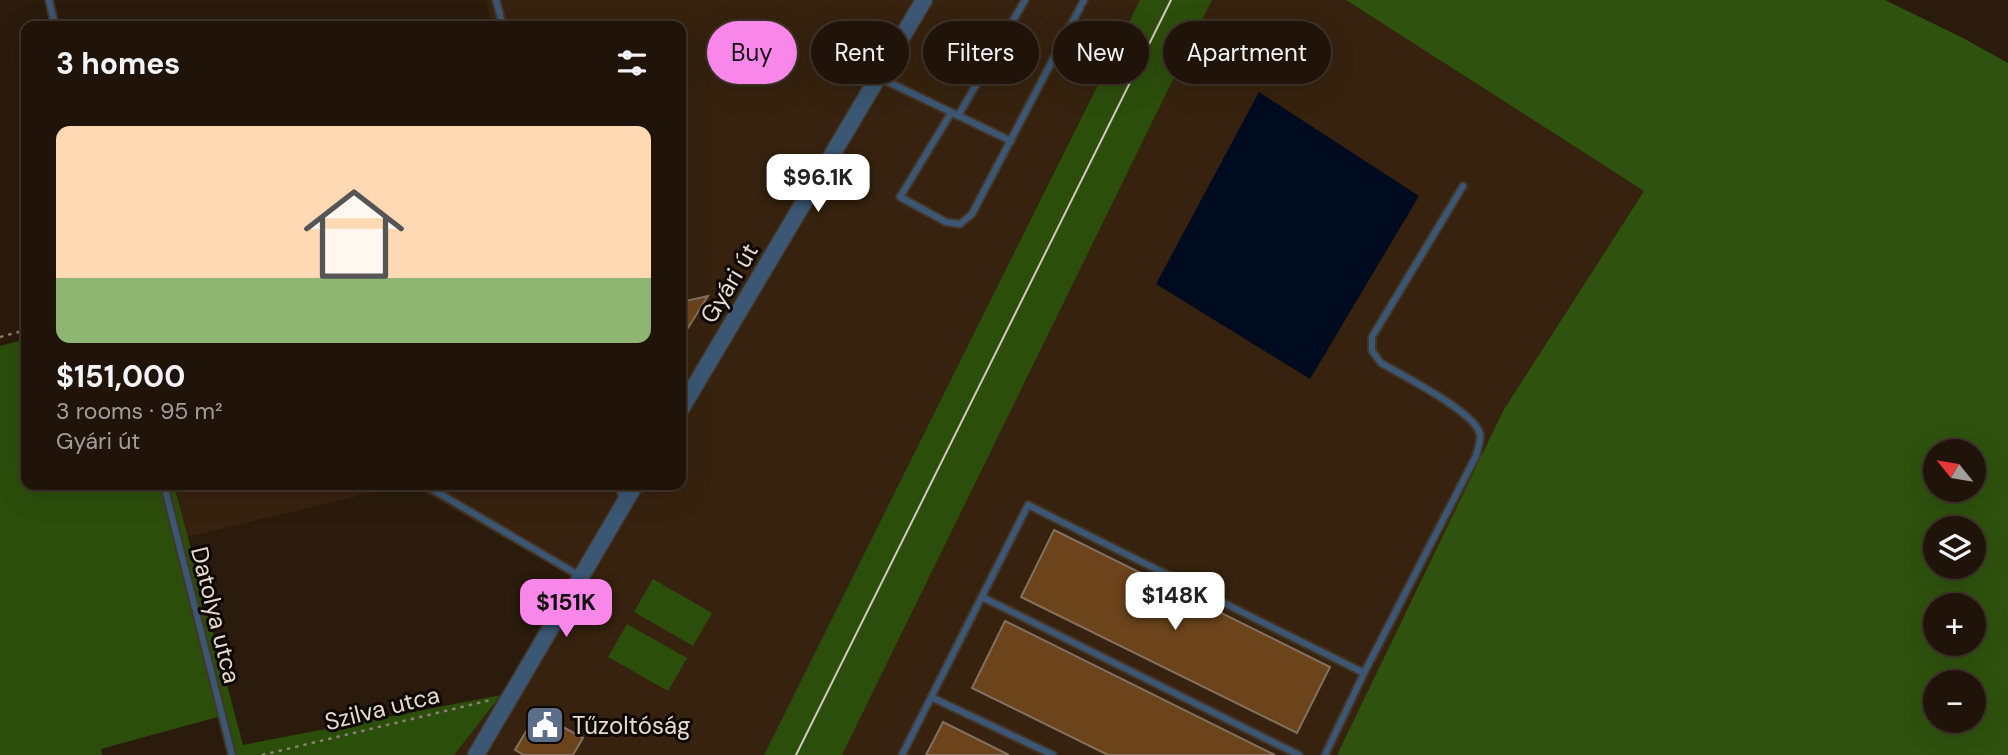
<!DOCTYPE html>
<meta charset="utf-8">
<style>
body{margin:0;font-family:"DM Sans",sans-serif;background:#281d13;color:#f1f3f6;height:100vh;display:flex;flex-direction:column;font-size:26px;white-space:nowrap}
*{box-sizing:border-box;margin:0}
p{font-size:23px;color:#a29e9c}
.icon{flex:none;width:38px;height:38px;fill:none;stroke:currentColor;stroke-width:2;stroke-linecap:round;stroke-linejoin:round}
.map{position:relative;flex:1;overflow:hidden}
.panel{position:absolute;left:21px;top:21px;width:665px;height:469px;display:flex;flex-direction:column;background:#20140a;border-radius:14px;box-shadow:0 7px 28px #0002,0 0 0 2px #3d332b}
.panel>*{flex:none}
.banner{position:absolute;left:707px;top:21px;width:665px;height:63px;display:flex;gap:14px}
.needle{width:46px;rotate:300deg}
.buttons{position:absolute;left:1923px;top:439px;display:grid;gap:14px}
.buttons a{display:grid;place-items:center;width:63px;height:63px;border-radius:50%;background:#20140a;box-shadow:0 7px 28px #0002,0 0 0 2px #3d332b;font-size:35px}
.price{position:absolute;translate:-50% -60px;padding:0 16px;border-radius:14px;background:#fff;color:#222;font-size:23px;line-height:46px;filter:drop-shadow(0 2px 4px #0008)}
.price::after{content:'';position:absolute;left:50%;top:42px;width:21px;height:16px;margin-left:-10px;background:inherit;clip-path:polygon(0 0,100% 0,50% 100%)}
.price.current{background:#f987e9;color:#111}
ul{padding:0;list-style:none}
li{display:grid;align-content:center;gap:14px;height:371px;padding:0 35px}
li+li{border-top:2px solid #3d332b}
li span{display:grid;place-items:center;height:217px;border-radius:14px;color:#555}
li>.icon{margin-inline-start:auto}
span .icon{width:126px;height:126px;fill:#fffc;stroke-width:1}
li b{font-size:30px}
h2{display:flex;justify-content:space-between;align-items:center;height:84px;padding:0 35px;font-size:30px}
.pill{padding:0 24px;border-radius:32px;background:#20140a;box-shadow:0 7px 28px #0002,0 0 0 2px #3d332b;font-size:24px;line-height:63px}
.pill.current{background:#f987e9;color:#111}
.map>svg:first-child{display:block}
.built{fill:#36220e}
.green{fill:#2c4e0b}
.forest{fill:#2f520e;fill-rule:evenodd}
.water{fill:#000b1f}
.building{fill:#6c441c;stroke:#83705f;stroke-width:2}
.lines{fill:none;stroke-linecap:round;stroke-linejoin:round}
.service-casing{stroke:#443629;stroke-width:10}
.tertiary-casing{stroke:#443629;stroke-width:19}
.path{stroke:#8b7e72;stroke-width:2.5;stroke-dasharray:3.5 5;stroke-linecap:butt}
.service{stroke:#3b5773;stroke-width:6}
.tertiary{stroke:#3b5773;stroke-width:16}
.tram{stroke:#d3c7be;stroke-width:2}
.labels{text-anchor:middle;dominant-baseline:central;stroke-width:6;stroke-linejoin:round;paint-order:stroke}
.street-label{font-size:24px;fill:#e6dbd2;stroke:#0e0703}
.poi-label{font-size:24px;fill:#e6dbd2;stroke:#0e0703;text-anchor:start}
</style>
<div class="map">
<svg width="2008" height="755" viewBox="0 0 2008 755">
<rect width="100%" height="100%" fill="#2a1b0d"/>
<path class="built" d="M486,0h654l-376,755h-310l47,-60 67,-120 -157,-90h270v-459h-190z
M1212,0h134l298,191 -141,220 -166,344h-495z
M174,485h229l-216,52z"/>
<path class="green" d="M1140,0h72l-370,755h-78z
M26,339v146h148l69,260 258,-50 -47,60h-219l-10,-40 -124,34 1,6h-102v-409z
M653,579l59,34 -19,33 -59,-34z
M627,624l60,34 -19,33 -60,-34z"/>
<path class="forest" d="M1346,0h539l76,37 47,26v692h-671l166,-344 141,-220zM1936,452h38v38h-38zM1936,528h38v39h-38zM1936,606h38v38h-38zM1936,682h38v39h-38z"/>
<path class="water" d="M1259,92l160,104 -109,183 -154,-95z"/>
<path class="building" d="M708,296l-27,43v-37z
M1054,530l276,137 -33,66 -276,-136z
M1005,621l270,134h-167l-136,-67z
M537,713l46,25 -10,17h-49l-9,-5z
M943,722l66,33h-83z"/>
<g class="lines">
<g class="service-casing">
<path id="service" d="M49,0l6,26
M496,0l7,26
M880,78l131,63
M951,113l-51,84 46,25 14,2 12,-10 112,-214
M958,116l67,-116
M164,485l68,270
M425,485l155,91
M619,485l4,15
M982,597l317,158
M1364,673l112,-217c2,-7 5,-16 4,-22 -6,-23 -77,-58 -99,-71l-9,-12v-14l91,-151
M931,697l122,58
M902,755l126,-250 336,168 -39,82"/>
</g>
<g class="tertiary-casing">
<path id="tertiary" d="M681,409l243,-409
M476,755l159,-270"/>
</g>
<path class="path" d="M0,337l26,-7
M262,755l229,-55"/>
<use href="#service" class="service"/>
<use href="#tertiary" class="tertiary"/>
<path class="tram" d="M796,755l375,-755"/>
</g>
<defs>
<g id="civic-square" transform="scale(2.0125)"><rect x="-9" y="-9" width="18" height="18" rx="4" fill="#5c6f8a" stroke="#0e0703"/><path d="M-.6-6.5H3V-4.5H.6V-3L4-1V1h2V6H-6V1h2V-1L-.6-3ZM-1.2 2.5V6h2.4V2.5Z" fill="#fff"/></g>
</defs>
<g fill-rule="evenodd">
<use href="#civic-square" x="545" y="725"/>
</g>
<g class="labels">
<g class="street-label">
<text transform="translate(729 283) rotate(-59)">Gyári út</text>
<text transform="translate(216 615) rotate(76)">Datolya utca</text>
<text transform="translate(382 708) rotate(-14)">Szilva utca</text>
</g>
<g class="poi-label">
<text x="572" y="725">Tűzoltóság</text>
</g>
</g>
</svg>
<div class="buttons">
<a><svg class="needle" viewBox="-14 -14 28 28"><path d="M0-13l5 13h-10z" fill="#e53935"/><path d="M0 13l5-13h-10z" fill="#a29e9c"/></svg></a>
<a><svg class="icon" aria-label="layers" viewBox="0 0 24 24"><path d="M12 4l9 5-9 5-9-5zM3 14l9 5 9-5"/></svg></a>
<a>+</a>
<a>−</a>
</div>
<b class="price" style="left:818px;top:214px">$96.1K</b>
<b class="price" style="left:1175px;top:632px">$148K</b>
<b class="price current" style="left:566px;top:639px">$151K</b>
<div class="banner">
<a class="pill current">Buy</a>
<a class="pill">Rent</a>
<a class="pill">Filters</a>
<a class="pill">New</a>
<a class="pill">Apartment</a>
</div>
<section class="panel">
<h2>3 homes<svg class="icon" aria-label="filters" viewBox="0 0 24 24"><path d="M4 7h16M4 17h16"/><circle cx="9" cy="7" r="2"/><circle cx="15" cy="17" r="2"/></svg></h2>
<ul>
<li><span style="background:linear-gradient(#ffd9b3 70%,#8fb573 0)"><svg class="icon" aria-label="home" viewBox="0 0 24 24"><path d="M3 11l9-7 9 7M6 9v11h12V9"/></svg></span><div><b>$151,000</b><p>3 rooms · 95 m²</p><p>Gyári út</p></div></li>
</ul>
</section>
</div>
